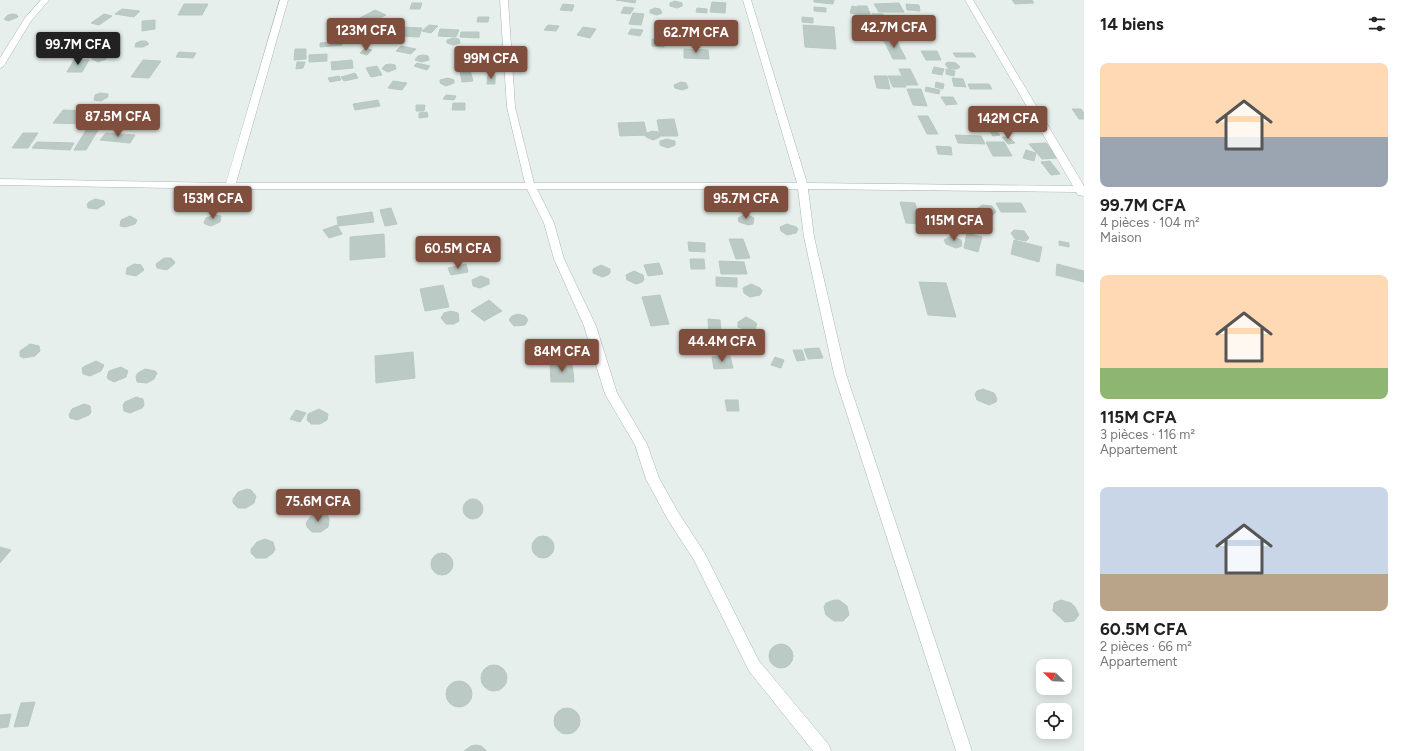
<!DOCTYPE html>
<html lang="fr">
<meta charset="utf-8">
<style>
body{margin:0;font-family:Figtree,sans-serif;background:#f2f2f2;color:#222;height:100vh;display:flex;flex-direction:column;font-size:15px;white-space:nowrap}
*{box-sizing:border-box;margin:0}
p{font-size:13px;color:#767676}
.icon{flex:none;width:22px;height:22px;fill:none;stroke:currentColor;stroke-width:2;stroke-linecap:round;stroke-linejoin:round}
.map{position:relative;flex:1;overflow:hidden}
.drawer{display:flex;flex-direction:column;background:#fff;width:320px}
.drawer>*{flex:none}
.needle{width:26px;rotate:293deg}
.fabs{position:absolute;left:1036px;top:659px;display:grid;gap:8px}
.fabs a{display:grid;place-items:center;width:36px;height:36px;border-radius:8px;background:#fff;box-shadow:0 2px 10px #0003;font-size:20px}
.price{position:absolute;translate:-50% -34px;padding:0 9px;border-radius:4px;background:#804e3d;color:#fff;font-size:13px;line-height:26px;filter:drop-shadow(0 1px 2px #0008)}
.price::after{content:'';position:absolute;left:50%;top:24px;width:12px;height:9px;margin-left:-6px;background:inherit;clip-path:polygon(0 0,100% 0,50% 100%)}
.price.current{background:#222;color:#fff}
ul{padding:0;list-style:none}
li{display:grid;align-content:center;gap:8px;height:212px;padding:0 16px}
li span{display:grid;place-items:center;height:124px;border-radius:8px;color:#555}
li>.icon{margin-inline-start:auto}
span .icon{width:72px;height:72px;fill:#fffc;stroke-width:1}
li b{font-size:17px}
h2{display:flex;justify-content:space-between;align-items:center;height:48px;padding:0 16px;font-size:17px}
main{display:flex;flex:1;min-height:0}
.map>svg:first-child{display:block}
.building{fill:#bbcac4;stroke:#b8c9c2}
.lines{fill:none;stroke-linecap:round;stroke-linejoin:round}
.minor-casing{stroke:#a8b8b2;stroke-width:1}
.minor{fill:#fff;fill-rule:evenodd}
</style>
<main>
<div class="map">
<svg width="1084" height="751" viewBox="0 0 1084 751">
<rect width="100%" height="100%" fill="#e6efeb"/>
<path class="building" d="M616,0h20l-1,3z
M814,0h20l-1,4 -19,-2z
M1012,0h20l2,3 -19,1z
M675,1l7,2v3l-5,2 -7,-2v-3z
M712,2l14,1 -1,10 -15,-1z
M412,3h10l-2,6h-10z
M899,3l5,9h-25l-5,-8z
M184,4h24l-6,11h-24z
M563,4l11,1 -2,6 -12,-1z
M906,4l13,1 1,6 -13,-1z
M852,6l5,1 3,8 -10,-2z
M857,6h10l4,11 -10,-1z
M624,7l10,1 -4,6 -9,-1z
M814,7l12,1v4l-12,-1z
M655,8l5,1 2,4 -5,2 -7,-2v-3z
M697,8l10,1v4l-11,-1z
M122,9l18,2 -6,6 -19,-3z
M375,10l11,5 -18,9 -10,-5z
M633,13l11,1 -3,11 -12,-1z
M13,14l4,1 1,2 -10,4 -4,-2 4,-4z
M104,14l8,2 -13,9 -8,-2z
M872,14h11l3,11 -12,-1z
M478,17h11l-1,5h-11z
M802,17l11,1v5l-11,-1z
M155,20v9l-13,2v-10z
M429,25l9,1 -7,7 -9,-2z
M548,25l11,1 -3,5 -12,-1z
M803,25l31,2 2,22 -31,-2z
M400,27l22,1 -3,9 -22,-1z
M583,27l13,2 -6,9 -13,-3z
M440,29l19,1 -3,7 -18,-1z
M631,29l12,1 -3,6 -12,-2z
M461,32h18v6l-19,-1z
M686,34l6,2 1,3 -6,2 -7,-2v-3z
M370,36l12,1 -3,5 -12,-2z
M454,38l5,1 1,4 -7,2 -6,-2v-3z
M895,38l11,21h-13l-10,-20z
M652,39h12v8l-12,-1z
M141,41h5l3,3 -6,3h-8l1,-4z
M342,41v4l-22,2v-4z
M401,46l15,3 -5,5 -15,-3z
M365,48l7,2 -5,5 -7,-2z
M295,49h11v10l-12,1z
M684,49l24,1 1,9 -25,-1z
M921,51h16l4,9h-15z
M179,52l17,1 -3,5 -17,-1z
M953,53h20l3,4h-20z
M102,54l5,2 -1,3 -8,3 -6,-3 2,-3z
M327,54v7l-18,1v-7z
M423,55l5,1 1,4 -7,2 -7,-2 3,-4z
M463,56l7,3 -1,2 -7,3 -6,-3v-2z
M472,56h9l1,4 -10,1z
M74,60h15l-7,12h-15z
M143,60l18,1 -12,17 -18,-1z
M352,60l1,8 -21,2 -1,-8z
M297,62h8l-2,6 -7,1z
M948,62l8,1 4,4 -3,2h-8l-4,-5z
M417,63l13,3 -3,4 -13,-4z
M390,64l5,1 1,4 -8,3 -6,-3 3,-4z
M377,66l5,9 -11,2 -5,-9z
M934,67l10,2 -2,6 -10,-2z
M899,69h11l8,16h-12z
M946,69l9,2 -1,5 -8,-2z
M470,70l3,11 -11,1 -2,-11z
M355,73l3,5 -14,3 -3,-4z
M488,75h7v9h-8z
M339,76l2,4 -11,2 -2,-4z
M874,76h13l3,13 -13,-1z
M888,76h13l5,11h-13z
M448,78l6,2v3l-8,3 -6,-3v-3z
M952,78l11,1 3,8 -12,-1z
M393,81l14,2 -5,7 -14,-2z
M681,82l5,1 2,5 -6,2 -7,-2 -1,-3z
M936,82l8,2 -1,5 -8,-2z
M968,84h21l3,5h-22z
M926,87l14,3 -1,4 -14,-3z
M907,89h14l6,17 -14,-1z
M100,93l8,1v3l-7,4 -7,-1 1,-5z
M446,95l10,1 -2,4 -11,-1z
M941,97h12l4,7 -11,1z
M378,100l2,6 -25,4 -2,-6z
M453,103h12v7h-13z
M416,105h9l-1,6h-8z
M977,109l22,1 3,6 -22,-1z
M1072,109h9l3,4v6h-5z
M63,110l31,1 -9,13 -32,-1z
M427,112l1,5 -9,1v-5z
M918,116h10l10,18h-11z
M997,116l2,4h-17l-2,-3z
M674,119l4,17h-18l-3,-16z
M644,122l3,13 -27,1 -2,-13z
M991,124l9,11 -7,1 -8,-11z
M88,127h12l-14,23h-12z
M652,131l6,1 2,5 -7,3 -7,-3 -1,-3z
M23,133h15l-10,15h-16z
M106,133l29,2 -5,8 -30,-3z
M955,135l26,1 4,8 -27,-1z
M1002,137h7l6,6 -7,1z
M667,139l8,2v4l-7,3 -8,-3v-4z
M37,142l37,1 -4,7 -38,-2z
M986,142h18l8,14h-19z
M1046,143l12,15 -16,1 -13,-15z
M936,146l15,1 1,8 -14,-1z
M1026,150l10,3 -2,8 -11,-3z
M1050,161l10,13 -9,1 -10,-13z
M95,199l9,2 1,3 -8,5 -9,-1 -1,-4 2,-2z
M900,202l15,1 6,21 -15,-1z
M996,203h25l5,9h-25z
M982,205l10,1 4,6 -3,3 -10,-1 -5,-6z
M391,208l6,16 -12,2 -5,-16z
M372,212l2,10 -36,4 -1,-9z
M746,214l8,4 -1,6 -5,1 -9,-3 -1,-4z
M215,215l6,1 -1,6 -9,4 -6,-2 -1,-2 2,-4z
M130,216l7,4 -2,4 -10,3 -5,-1 1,-6z
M970,219l10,4 2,4 -1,2 -10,1 -6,-3 -1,-6z
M787,224l9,3 2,2 -2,4 -9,2 -6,-4 -1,-4z
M337,225l5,9 -13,4 -6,-8z
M1014,230l10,1 5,7 -3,3 -11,-2 -4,-6z
M967,233l15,4 -4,15 -14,-4z
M384,234l1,23 -35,3v-23z
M951,236l10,4 1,6 -6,2 -10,-4 -2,-4z
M729,239h14l7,19 -14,1z
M1014,240l28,7 -3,15 -28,-8z
M1059,241l10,2v4l-10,-2z
M688,242l17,1v9l-16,-1z
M446,249l3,6 -28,6 -3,-7z
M164,258h7l4,4 -1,2 -7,6 -10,-2 -1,-4z
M690,259h14l1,10h-14z
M719,261l25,1 3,12h-26z
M659,263l4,11 -15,2 -4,-11z
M134,264l7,1 3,5 -8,6 -10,-2 1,-6z
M466,264l2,8 -17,3 -3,-7z
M1057,264l27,7v11l-28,-7z
M601,265l9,4v4l-2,2 -6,2 -9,-4v-4z
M634,271l9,4 1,5 -2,2 -6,2 -9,-4 -1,-5z
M481,276l8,3v5l-9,4 -7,-2 -1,-6z
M716,277l21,1v9l-21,-1z
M919,282l27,1 10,34 -28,-2z
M751,284l9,4 2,3 -2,4 -10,2 -6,-4 -1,-5z
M443,285l6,22 -24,4 -5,-22z
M660,295l9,29 -18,2 -9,-29z
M489,300l13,11 -18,10 -13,-10z
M451,311l7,2 1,8 -5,3h-8l-5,-6 3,-5z
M518,314l7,2 3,4 -3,5 -11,1 -5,-6 3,-4z
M746,317l9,5 2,2 -2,5 -6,2 -11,-4v-5z
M708,319l12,1 1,12h-12z
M30,344l9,2 1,5 -5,5 -12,2 -3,-2v-5z
M819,348l4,10 -15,1 -4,-10z
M793,350h9l3,10 -8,1z
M413,352l2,26 -39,5 -1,-27z
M730,356l3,12 -19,1 -2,-12z
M775,357l9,3 -3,8 -10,-3z
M96,361l8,4 -3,6 -11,5 -7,-2 -1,-6 3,-2z
M572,363l2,19h-23l-1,-18z
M121,367l7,4 -2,6 -12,5 -6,-3 -1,-2 2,-6z
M145,369l10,2 2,2 -3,6 -7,4 -10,-1 -1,-6 2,-3z
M983,389l11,4 3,6 -1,3 -7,3 -12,-5 -2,-6 2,-3z
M136,397l7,2 1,6 -2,3 -12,5 -6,-2 -1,-6 2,-3z
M725,400h13l1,11h-12z
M84,404l6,2 1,6 -2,3 -12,5 -7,-2 -1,-3 3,-6z
M319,409l9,5 -1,6 -7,4h-9l-4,-4 1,-6z
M296,410l10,3 -6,9 -10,-3z
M247,489l4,1 5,6 -2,7 -8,5h-8l-5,-5v-4l5,-7z
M463 509a10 10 0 1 1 20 0a10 10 0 1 1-20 0Z
M320,513l8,3 1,4 -1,7 -7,5h-9l-5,-5 -1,-4 5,-7z
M532 547a11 11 0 1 1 22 0a11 11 0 1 1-22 0Z
M265,539l8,3 2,7 -2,4 -7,5h-10l-5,-5v-4l6,-7z
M0,547l11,3 -11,13z
M431 564a11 11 0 1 1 22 0a11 11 0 1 1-22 0Z
M834,600h5l8,6 2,9 -6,6h-9l-8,-6 -2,-8 2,-4z
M1061,600l10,3 4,4 4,8 -5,6 -9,1 -12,-11 1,-8z
M769 656a12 12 0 1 1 24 0a12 12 0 1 1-24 0Z
M481 678a13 13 0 1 1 26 0a13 13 0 1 1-26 0Z
M446 694a13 13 0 1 1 26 0a13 13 0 1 1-26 0Z
M35,702l-7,24 -14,1 7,-24z
M554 721a13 13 0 1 1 26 0a13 13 0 1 1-26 0Z
M11,714l-3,13 -8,1v-13z
M476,745l5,1 6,5h-23l7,-5z"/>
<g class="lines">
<g class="minor-casing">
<path id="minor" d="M41,0h8l-18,21 -28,46 -3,1v-10l25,-40z
M280,0h8l-52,183h289l-18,-76 -7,-107h8l7,107 19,76h263l-54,-183h8l56,183 266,3 -108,-186h8l111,186v10l-6,-1 -2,-3 -268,-3 6,48 32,137 126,377h-16l-122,-377 -30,-137 -6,-48h-261l17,34 10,36 32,67 21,67 30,51 12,34 19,34 26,40 55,109 70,84 2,6h-18l-64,-80 -55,-111 -26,-40 -22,-41 -11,-34 -30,-51 -21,-68 -30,-67 -10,-36 -17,-34h-297l-230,-4v-6l226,4z"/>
</g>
<use href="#minor" class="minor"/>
</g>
</svg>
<div class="fabs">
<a><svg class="needle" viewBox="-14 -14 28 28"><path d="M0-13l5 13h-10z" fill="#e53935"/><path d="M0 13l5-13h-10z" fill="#767676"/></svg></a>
<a><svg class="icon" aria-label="locate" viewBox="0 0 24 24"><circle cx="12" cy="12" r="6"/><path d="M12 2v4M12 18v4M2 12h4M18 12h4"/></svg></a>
</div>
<b class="price" style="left:894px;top:49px">42.7M CFA</b>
<b class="price" style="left:366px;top:52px">123M CFA</b>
<b class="price" style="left:696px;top:54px">62.7M CFA</b>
<b class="price current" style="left:78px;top:66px">99.7M CFA</b>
<b class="price" style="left:491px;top:80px">99M CFA</b>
<b class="price" style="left:118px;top:138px">87.5M CFA</b>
<b class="price" style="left:1008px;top:140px">142M CFA</b>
<b class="price" style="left:213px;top:220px">153M CFA</b>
<b class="price" style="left:746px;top:220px">95.7M CFA</b>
<b class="price" style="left:954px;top:242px">115M CFA</b>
<b class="price" style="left:458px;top:270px">60.5M CFA</b>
<b class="price" style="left:722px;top:363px">44.4M CFA</b>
<b class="price" style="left:562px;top:373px">84M CFA</b>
<b class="price" style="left:318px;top:523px">75.6M CFA</b>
</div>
<section class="drawer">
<h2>14 biens<svg class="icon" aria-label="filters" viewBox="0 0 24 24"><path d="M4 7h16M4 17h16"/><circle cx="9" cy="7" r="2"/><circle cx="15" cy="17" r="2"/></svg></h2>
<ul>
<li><span style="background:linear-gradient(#ffd9b3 60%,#9aa5b1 0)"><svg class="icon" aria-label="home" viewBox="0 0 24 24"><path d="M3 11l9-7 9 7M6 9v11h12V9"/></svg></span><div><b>99.7M CFA</b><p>4 pièces · 104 m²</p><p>Maison</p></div></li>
<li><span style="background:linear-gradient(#ffd9b3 75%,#8fb573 0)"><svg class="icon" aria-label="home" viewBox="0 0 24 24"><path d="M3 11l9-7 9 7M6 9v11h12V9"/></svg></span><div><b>115M CFA</b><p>3 pièces · 116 m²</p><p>Appartement</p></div></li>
<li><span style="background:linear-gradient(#c9d6e8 70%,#b9a48a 0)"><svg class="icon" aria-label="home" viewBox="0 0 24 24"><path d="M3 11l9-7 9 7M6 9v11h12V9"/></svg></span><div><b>60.5M CFA</b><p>2 pièces · 66 m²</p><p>Appartement</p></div></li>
</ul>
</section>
</main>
